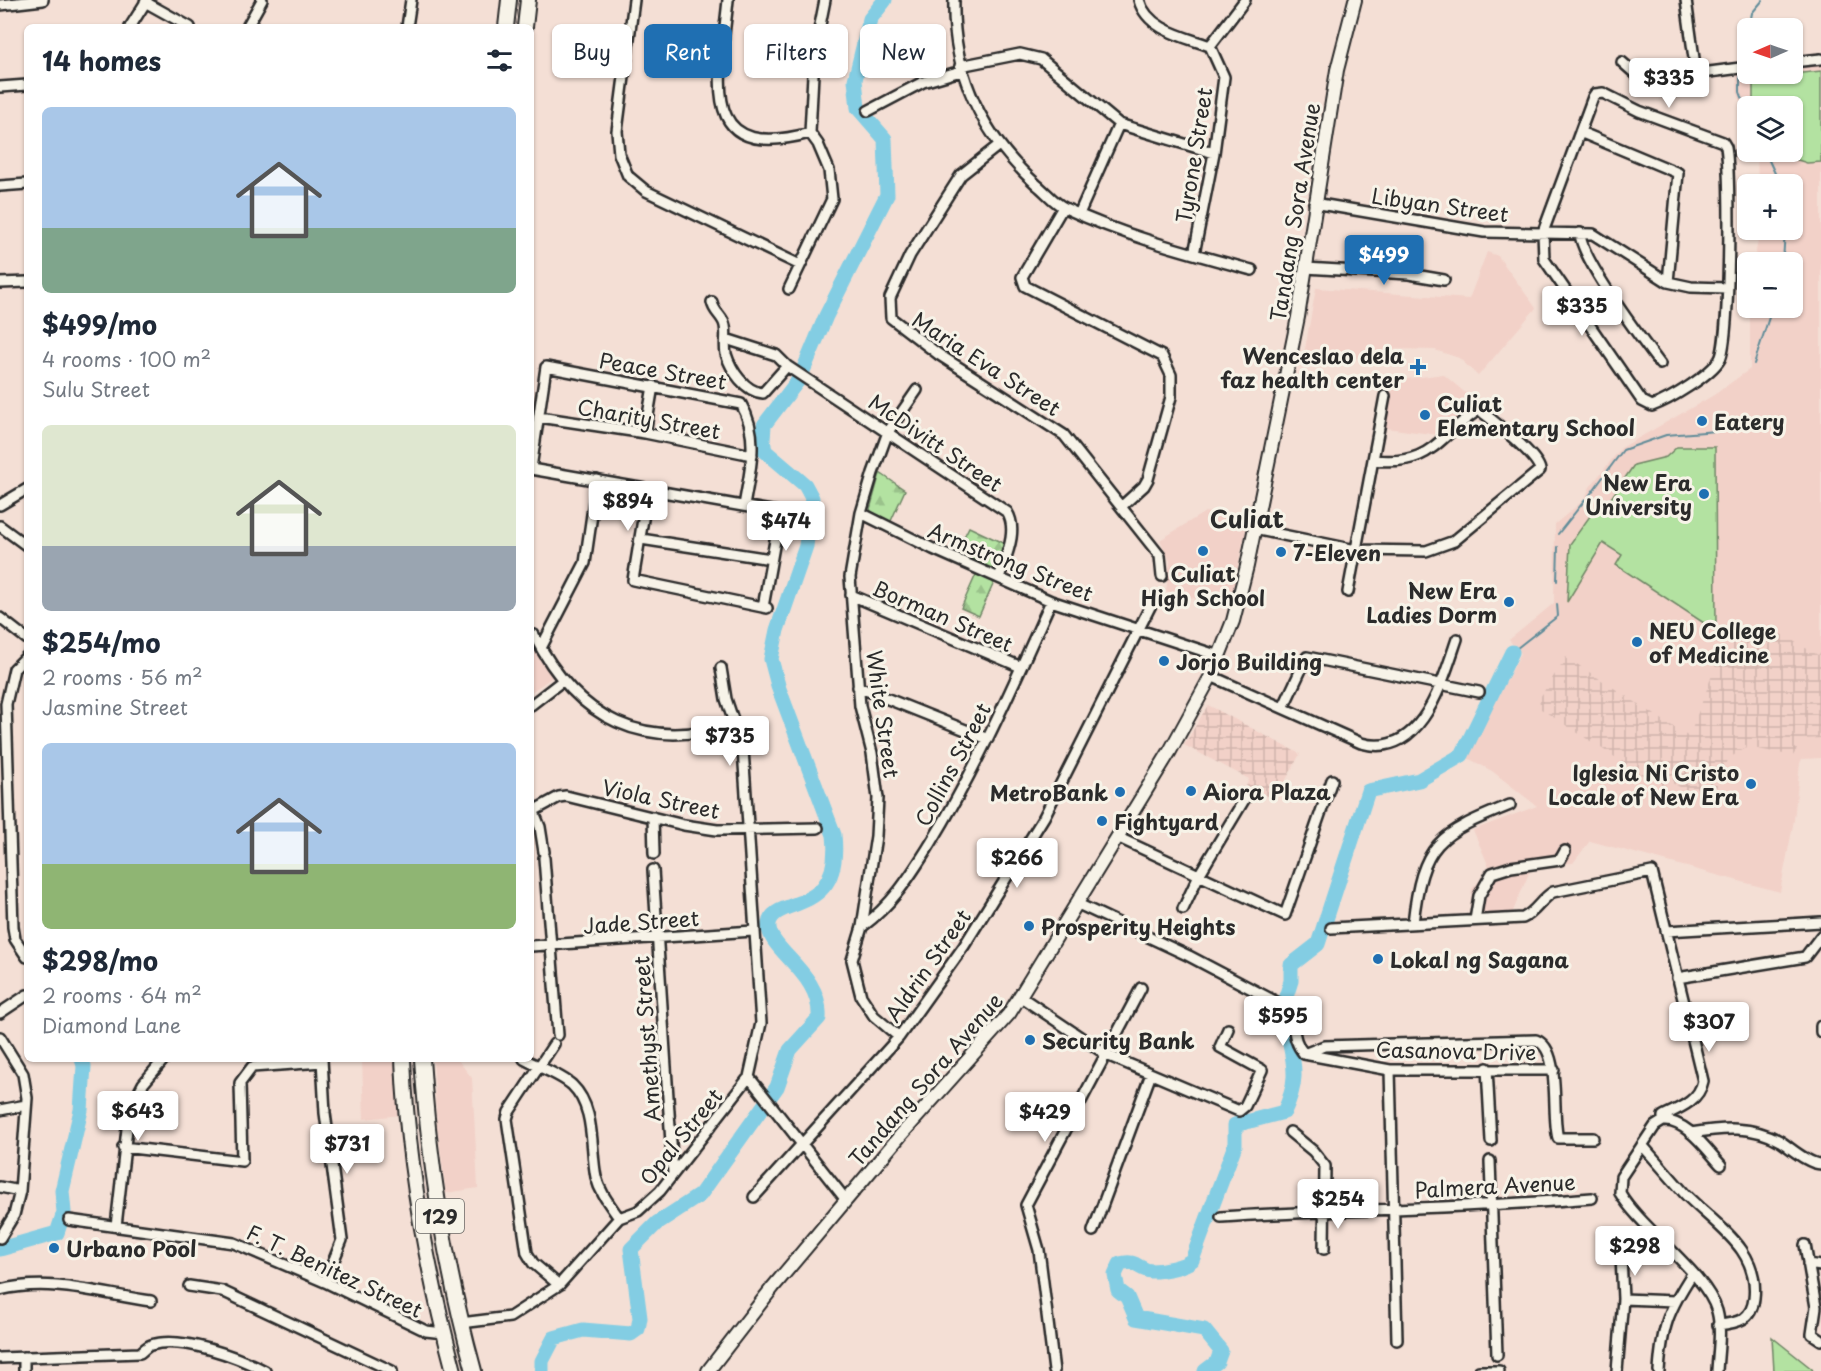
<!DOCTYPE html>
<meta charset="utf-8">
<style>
body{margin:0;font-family:"Playpen Sans",sans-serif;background:#f2f2f3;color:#1f2937;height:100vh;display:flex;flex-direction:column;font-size:22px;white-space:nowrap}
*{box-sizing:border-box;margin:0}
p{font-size:20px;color:#747a83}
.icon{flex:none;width:33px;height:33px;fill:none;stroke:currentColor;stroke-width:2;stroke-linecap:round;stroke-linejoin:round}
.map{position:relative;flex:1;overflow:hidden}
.panel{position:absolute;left:24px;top:24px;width:510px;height:1038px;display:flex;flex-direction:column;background:#fff;border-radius:9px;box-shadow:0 2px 4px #0004}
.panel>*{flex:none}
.hud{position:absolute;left:552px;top:24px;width:570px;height:54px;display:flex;gap:12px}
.needle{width:39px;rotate:268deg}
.fabs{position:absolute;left:1737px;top:18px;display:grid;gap:12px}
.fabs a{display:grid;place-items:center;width:66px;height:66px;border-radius:9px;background:#fff;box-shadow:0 2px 4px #0004;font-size:30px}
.price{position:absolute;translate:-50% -51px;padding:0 14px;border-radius:6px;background:#fff;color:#222;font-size:20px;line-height:39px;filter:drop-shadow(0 2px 3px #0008)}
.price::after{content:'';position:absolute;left:50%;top:36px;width:18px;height:14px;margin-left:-9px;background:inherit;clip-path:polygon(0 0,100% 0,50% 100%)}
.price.selected{background:#1f6fb2;color:#fff}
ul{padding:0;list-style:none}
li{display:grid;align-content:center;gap:12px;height:318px;padding:0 18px}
li span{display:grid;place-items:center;height:186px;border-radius:9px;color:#555}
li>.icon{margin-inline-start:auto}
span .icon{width:108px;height:108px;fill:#fffc;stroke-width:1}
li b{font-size:26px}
h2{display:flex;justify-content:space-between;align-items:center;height:72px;padding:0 18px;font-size:26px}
.tag{padding:0 21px;border-radius:9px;background:#fff;box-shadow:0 2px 4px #0004;font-size:21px;line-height:54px}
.tag.selected{background:#1f6fb2;color:#fff}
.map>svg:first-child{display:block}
.built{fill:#f2d1c8}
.industrial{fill:url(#industrial-grid)}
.green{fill:#b3e2a1;stroke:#6f8666;stroke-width:1.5}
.forest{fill:url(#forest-firs);stroke:#6f8666;stroke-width:1.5}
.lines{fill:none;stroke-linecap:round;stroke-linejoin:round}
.stream{stroke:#608c99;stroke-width:2}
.river{stroke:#83cde3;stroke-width:15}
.street-casing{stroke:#2b2b2b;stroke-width:14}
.secondary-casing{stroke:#2b2b2b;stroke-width:16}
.primary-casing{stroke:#2b2b2b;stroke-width:18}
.street{stroke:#f7f3e8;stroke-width:9}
.secondary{stroke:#f7f3e8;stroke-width:12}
.primary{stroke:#f7f3e8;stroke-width:14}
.poi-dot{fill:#1f6fb2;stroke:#f7f3e8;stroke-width:2}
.labels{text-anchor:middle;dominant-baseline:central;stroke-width:6;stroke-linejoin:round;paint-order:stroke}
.shield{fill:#f7f3e8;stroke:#686764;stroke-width:1.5}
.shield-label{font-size:20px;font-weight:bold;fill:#2b2b2b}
.street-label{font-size:21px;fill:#2b2b2b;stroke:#f7f3e8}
.poi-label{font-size:21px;font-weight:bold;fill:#2b2b2b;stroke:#f7f3e8;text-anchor:start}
.quarter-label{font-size:24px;font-weight:bold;fill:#2b2b2b;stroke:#f7f3e8}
</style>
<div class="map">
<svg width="1821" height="1371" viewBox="0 0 1821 1371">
<defs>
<pattern id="industrial-grid" width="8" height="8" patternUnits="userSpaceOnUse" patternTransform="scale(1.5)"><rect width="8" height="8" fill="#f2d1c8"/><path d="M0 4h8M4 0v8" fill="none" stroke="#d0b4ac"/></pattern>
<pattern id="forest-firs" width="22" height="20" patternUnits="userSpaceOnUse" patternTransform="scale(1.5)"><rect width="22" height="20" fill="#b3e2a1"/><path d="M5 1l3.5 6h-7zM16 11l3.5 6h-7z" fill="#9ac28b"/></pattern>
</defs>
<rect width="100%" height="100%" fill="#f4dfd5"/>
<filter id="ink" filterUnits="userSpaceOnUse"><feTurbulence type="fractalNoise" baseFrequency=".0167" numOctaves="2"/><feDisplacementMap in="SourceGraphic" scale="12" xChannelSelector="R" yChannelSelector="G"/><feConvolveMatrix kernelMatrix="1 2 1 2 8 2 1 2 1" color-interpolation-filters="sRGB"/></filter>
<g filter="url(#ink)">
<path class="built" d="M1821,65v693l-19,1 -2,4 -6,57 -14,72 -190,-51 -17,22 -41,3 -24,57h-30l-8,-13 2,-21 18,-20 -17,-39 64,-24 -45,-35 -26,-14 55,-104 -12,-13 45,-37 1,-79 29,-24 6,-13 31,-39 93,-53 36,-26v-61h42v-46h-38l6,-32h32v-46h-34l-1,-32h35v-46h-44l-1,11 -10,-25v-21l10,-1 1,4h44l1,-7z
M1487,252l11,4 38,52 -58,68 -19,-18 -24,-8 -38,-1 -52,12 -42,-1 13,-72 153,11z
M1443,374l33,28 -37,33 -53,-7 7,-47z
M1205,512l43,8 -19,87 -63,-16 4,-30 -10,-21z
M531,644l23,32 -23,16z
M362,1059h35l4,56 -37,4z
M433,1059h24l15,19 6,110 -32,5 -9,-68z"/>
<path class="industrial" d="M1728,632l51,1 39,22 3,-3v86l-18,1 -10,17 -45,-9 -19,11 -19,44 -38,-19 -11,4 -120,-78 -2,-10 27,-42 123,80z
M1208,705l92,49 -25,46 -29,-14 3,-7 -65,-34z"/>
<path class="green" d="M1821,71v91l-14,1 -34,-11h19v-46h-39v-28z
M1677,447h38l1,184 -100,-66 6,-10 -19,-12 -36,59 3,-58 25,-35 12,-5 27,-39 32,-8z
M1772,1337l40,32 1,2h-39z"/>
<path class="forest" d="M880,473l25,17 -15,33 -17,-8 -3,-6z
M969,527l38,18 -9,30 -43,-20z
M978,570l18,8 -17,38 -18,-8z"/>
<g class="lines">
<path class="stream" d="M1749,28l3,-15 11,-13
M1742,60l6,-25
M1740,75v17l8,21
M1765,152l15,32
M1783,262l2,-32
M1754,364l18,-56
M1589,496l34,-46 43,-15 51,-4
M1558,534l27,-34
M1557,581l1,-34
M1512,652l46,-36 -1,-12"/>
<path class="river" d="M1285,1000l6,-19v-16l27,-21 50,-153 51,-11 43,-25 50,-103
M0,1249l57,-16 7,-21 -2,-21 19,-81 3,-44 -2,-7
M542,1371v-10l12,-23 29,-8 48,4 7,-5 2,-11 -9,-69 26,-26 43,-28 77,-108 13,-37 29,-32c3,-46 -53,-68 -50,-94 4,-29 74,-6 65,-89l-55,-146 -8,-30 6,-29 29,-84 6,-48 -7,-13 -40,-34 -2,-11 1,-15 36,-47 26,-62 61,-121 -2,-56 -27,-31 -3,-28 15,-61 15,-19
M1205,1371l12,-9 4,-11 -17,-21 -68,-12 -9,-21 -9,-7 -3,-15 5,-11c17,-5 18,6 31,7 12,0 33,-4 41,-11l43,-115v-20l49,-13c13,-28 12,-42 5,-72"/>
<g class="street-casing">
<path id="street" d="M634,0l-17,131 2,23 9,22 18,15 154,74
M728,0c-7,75 -34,164 82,133
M954,0c-2,74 29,136 83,185 9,7 18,19 28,23 59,28 124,45 187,62
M1139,0c8,30 46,37 71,46l14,31 -10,76 -20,101
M1686,0l10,73
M145,2l45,25
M0,5l43,-5
M130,27l17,-27
M247,27l15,-27
M407,27l4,-27
M1210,46l35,-46
M1622,62l17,15 17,2 92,-12
M1792,62l29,-3
M960,66l60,-12 21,5 78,65 95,29
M0,87l27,-2
M1603,93l36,18 84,31 3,5c5,28 4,193 -6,212 -9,16 -51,41 -68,47l-10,-5 -98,-142 -1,-27 50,-135 2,-3z
M868,111l55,-29 38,-11
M1580,132l98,41 -10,109
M999,145l-38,30 -51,80 -20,43 1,20 47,36 126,81 96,121 2,20
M0,186l27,-2
M1314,203l170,29 109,2 75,48 23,5 36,1
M1063,207l-41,70 3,9 137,70 9,19v22l-23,82 -4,7 -22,20
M1079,214l40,-90
M1580,233c0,25 62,107 80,131
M1305,268l104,6 35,6
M0,283l27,-1
M789,289l43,-90 -3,-29 -11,-26 -8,-11 4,-78 11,-55
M712,302c2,11 11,14 13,24 2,9 -1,19 1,28 5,16 19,38 37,39l24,-27 -11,-11 -50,-16
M787,366l220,146c12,19 -2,46 -8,66
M539,417l106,16 107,22
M645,433l8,-47
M531,468l15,-101 195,37c19,32 9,66 3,102
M531,469l246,43 1,12 -15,83
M648,489l-15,91 134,28
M0,505l27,-16
M861,513l72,36 118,52 168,55
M0,526l27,20
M1254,529l102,21 70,1 28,-10 86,-71c-2,-15 -46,-48 -59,-59h-4c-43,29 -45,55 -104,49
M641,539l130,20
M1348,592l37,-196
M851,595l170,72
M0,618l27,21
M534,635c43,85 111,118 203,88
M541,648l44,-85 12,-83
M27,656l-13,13 -8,35 7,223 2,12 12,18
M1211,676l150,67c60,17 81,-60 96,-104
M858,687l130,52
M531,705l31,-24
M1283,708l24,-51 172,35
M531,805l9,22 4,25
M535,810l24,-13 7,-1 118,29 33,5 101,-2
M653,817l1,37
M1117,837l168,78 47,-135
M544,858l14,177
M653,870l20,303
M1078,904l111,52 95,50c15,14 4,29 20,48l86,16h164
M1183,909l16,-34 48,-80
M1475,920l4,-24 13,-23 19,-6 49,-7 5,-9
M1413,923c9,-80 25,-89 97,-118
M862,927c32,-24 48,-51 69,-84 47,-77 83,-160 120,-242
M1331,928l192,-10c13,-6 18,-19 30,-26l99,-20 51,209c-4,20 -23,27 -40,35v5l-8,5 -34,51 -1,16c21,36 86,80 97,118 5,18 1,41 0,60
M1666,931l155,-9
M531,946l222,-15
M1677,978l128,-21 16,-21
M1021,997l86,58 132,56 6,-5 17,-36 -42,-23 8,-18
M0,1013l27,-18
M1821,1026v6
M0,1037l23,37 4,24 -7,93 -6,24 -14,23
M899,1037l-25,-21 -13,-20 -9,-36 10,-33 14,-91 2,-38 -6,-45 -12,-47 -10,-129 11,-64 12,-40 15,-41 29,-42
M554,1044l-45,68 -2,7 20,134 6,10 26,22
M1304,1054l20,-8 212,-6c26,9 15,76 22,98h35
M322,1059l3,54 17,127 -17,42
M524,1059c14,8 36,15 48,26 24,23 18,63 24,92 4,16 14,28 23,41
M1487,1068l4,73
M1390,1070l7,270
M749,1077l97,123
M0,1110l26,-5
M1663,1121c23,-2 44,29 58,44
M1290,1132l23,19 12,15 -1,83
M1691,1133c31,-5 61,-8 89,8 11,7 28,23 41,23
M1642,1145c15,17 29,33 43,49 30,31 75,55 69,104 -2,22 -16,25 -36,27
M123,1147l119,14 -2,-78 12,-16 70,-5
M1490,1161l7,194
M0,1187l20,4
M754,1197l145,-160 65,-91 80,-129 111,-220
M1221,1217c123,-8 247,-8 371,-19
M69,1220l165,23 91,39 101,49 18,2
M116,1226l13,-115 14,-27 21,-25
M1093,1231l58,-157
M1805,1245l11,62 -4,27 9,6
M1621,1256l2,43
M1808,1264l13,2
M189,1286l33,5 170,80
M0,1290c51,-13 101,4 151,11
M461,1323l49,-6 49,-32 60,-67 19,-7 22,-20 89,-114 12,-54 -18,-274 -17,-50 -5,-31
M24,1357v14
M0,1358l140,-5c3,-2 7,-7 11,-8 30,-10 87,12 114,26
M1054,1371l-15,-121 -13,-45 115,-217
M1479,1371h20
M1617,1371l6,-72 52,2
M1659,1371c3,-44 9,-60 33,-97"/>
</g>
<g class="secondary-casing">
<path id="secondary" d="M708,1371l65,-84 127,-151 109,-122 161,-263 41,-75 22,-55 14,-55 51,-249 39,-247 18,-70"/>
</g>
<g class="primary-casing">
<path id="primary" d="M506,27l3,-27
M525,27l3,-27
M403,1059c4,105 24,211 51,312
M422,1059c7,106 24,210 52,312"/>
</g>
<use href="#street" class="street"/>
<use href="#secondary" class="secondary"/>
<use href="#primary" class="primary"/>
</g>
</g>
<g class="poi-dot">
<path d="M1415 358h6v6h6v6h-6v6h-6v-6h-6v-6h6z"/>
<circle cx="1425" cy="415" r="6"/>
<circle cx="1702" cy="421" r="6"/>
<circle cx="1704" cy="494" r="6"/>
<circle cx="1203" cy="551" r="6"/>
<circle cx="1281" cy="552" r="6"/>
<circle cx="1509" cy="602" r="6"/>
<circle cx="1637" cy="642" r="6"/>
<circle cx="1164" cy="661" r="6"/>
<circle cx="1751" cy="784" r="6"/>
<circle cx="1191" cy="791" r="6"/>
<circle cx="1120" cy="792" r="6"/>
<circle cx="1102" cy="821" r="6"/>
<circle cx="1029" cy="926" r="6"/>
<circle cx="1378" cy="959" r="6"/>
<circle cx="1030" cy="1040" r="6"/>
<circle cx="54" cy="1248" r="6"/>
</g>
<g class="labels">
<rect class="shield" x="416" y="1199" width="48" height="34" rx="4.5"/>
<g class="shield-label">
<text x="440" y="1216">129</text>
</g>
<g class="street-label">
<text transform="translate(1193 155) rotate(-81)">Tyrone Street</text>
<text transform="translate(1440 204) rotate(8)">Libyan Street</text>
<text transform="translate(1294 212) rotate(-81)">Tandang Sora Avenue</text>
<text transform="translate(987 363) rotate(33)">Maria Eva Street</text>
<text transform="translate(663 370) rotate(10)">Peace Street</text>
<text transform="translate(649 418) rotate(10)">Charity Street</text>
<text transform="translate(936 442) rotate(34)">McDivitt Street</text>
<text transform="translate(1011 561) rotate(22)">Armstrong Street</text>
<text transform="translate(943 615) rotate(23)">Borman Street</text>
<text transform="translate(884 714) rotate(82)">White Street</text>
<text transform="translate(952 764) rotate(-62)">Collins Street</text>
<text transform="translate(661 798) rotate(12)">Viola Street</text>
<text transform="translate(641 921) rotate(-4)">Jade Street</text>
<text transform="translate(927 965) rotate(-55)">Aldrin Street</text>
<text transform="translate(646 1039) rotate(-94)">Amethyst Street</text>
<text transform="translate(1456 1050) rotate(1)">Casanova Drive</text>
<text transform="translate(925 1079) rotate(-49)">Tandang Sora Avenue</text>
<text transform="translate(680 1136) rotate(-51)">Opal Street</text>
<text transform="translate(1495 1185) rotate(-3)">Palmera Avenue</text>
<text transform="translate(335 1270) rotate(25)">F. T. Benitez Street</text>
</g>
<g class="poi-label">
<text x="1404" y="355" text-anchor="end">Wenceslao dela<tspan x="1404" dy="24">faz health center</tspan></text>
<text x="1437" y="403">Culiat<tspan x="1437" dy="24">Elementary School</tspan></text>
<text x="1714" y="421">Eatery</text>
<text x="1692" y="482" text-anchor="end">New Era<tspan x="1692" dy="24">University</tspan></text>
<text x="1293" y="552">7-Eleven</text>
<text x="1203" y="573" text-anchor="middle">Culiat<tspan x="1203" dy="24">High School</tspan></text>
<text x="1497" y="590" text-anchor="end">New Era<tspan x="1497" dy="24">Ladies Dorm</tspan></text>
<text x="1649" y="630">NEU College<tspan x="1649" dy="24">of Medicine</tspan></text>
<text x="1176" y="661">Jorjo Building</text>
<text x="1739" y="772" text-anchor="end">Iglesia Ni Cristo<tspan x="1739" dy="24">Locale of New Era</tspan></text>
<text x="1203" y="791">Aiora Plaza</text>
<text x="1108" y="792" text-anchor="end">MetroBank</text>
<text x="1114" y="821">Fightyard</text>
<text x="1041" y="926">Prosperity Heights</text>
<text x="1390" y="959">Lokal ng Sagana</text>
<text x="1042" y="1040">Security Bank</text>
<text x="66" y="1248">Urbano Pool</text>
</g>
<g class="quarter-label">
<text x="1247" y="518">Culiat</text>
</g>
</g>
</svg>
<div class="fabs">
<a><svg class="needle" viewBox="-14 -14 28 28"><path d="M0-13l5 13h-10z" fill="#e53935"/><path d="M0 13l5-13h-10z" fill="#747a83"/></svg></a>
<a><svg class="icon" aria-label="layers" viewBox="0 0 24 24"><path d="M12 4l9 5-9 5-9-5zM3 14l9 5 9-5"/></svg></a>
<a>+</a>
<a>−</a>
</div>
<b class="price" style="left:1669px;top:109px">$335</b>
<b class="price selected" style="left:1384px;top:286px">$499</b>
<b class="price" style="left:1582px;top:337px">$335</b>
<b class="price" style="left:628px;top:532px">$894</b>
<b class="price" style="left:786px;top:552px">$474</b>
<b class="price" style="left:730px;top:767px">$735</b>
<b class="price" style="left:1017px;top:889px">$266</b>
<b class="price" style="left:1283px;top:1047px">$595</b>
<b class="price" style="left:1709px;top:1053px">$307</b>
<b class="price" style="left:138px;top:1142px">$643</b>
<b class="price" style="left:1045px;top:1143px">$429</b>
<b class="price" style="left:347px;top:1175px">$731</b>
<b class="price" style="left:1338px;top:1230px">$254</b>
<b class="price" style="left:1635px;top:1277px">$298</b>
<div class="hud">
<a class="tag">Buy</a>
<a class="tag selected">Rent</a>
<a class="tag">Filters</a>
<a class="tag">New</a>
</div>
<section class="panel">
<h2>14 homes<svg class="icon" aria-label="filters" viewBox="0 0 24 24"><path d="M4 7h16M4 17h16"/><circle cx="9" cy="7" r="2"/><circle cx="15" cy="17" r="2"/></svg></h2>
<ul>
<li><span style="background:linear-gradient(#a9c7e8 65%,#7fa58c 0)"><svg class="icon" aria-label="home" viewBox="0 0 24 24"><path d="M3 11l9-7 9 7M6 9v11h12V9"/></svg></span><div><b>$499/mo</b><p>4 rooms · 100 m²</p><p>Sulu Street</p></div></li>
<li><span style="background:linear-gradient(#dfe7d0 65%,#9aa5b1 0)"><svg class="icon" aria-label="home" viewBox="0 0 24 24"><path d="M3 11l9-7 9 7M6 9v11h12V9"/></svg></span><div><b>$254/mo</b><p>2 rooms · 56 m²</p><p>Jasmine Street</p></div></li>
<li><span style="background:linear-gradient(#a9c7e8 65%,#8fb573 0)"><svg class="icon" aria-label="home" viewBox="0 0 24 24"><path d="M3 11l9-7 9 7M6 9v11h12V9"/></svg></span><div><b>$298/mo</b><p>2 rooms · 64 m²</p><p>Diamond Lane</p></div></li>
</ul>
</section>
</div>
